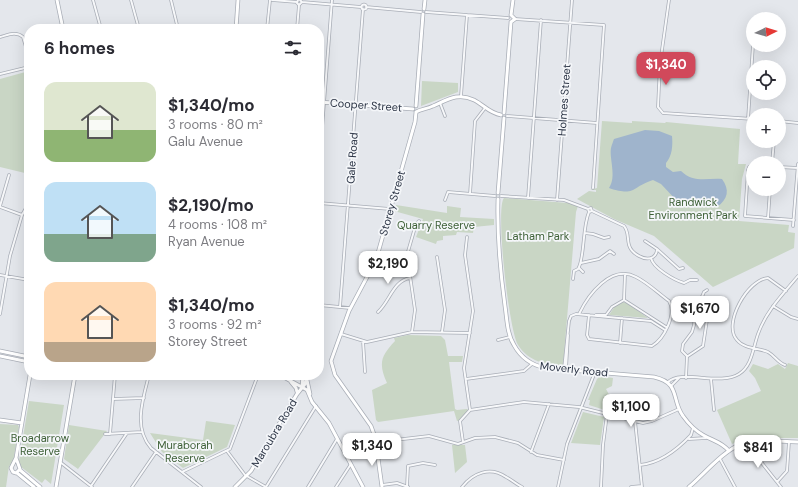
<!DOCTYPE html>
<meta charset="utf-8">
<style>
body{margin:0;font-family:"DM Sans",sans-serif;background:#f7f7f7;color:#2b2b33;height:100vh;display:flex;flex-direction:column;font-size:15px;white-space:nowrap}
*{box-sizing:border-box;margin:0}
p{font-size:13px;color:#7c7c81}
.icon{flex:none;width:22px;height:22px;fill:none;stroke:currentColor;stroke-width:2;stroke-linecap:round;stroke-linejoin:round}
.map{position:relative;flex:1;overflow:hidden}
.side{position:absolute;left:24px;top:24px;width:300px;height:356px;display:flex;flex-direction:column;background:#fff;border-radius:16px;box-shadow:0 4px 16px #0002}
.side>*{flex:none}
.needle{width:26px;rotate:85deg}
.controls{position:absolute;left:746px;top:12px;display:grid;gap:8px}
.controls a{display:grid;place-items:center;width:40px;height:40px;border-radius:50%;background:#fff;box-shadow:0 4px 16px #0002;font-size:20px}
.price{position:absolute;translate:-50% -34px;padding:0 9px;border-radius:8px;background:#fff;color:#222;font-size:13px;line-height:26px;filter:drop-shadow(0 1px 2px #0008)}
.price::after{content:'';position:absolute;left:50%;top:24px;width:12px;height:9px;margin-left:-6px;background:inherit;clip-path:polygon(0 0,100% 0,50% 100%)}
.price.active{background:#d1495b;color:#fff}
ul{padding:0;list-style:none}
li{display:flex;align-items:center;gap:12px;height:100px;padding:0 20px}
li span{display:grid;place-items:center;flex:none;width:112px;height:80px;border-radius:12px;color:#555}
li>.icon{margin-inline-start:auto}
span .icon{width:48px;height:48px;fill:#fffc;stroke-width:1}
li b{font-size:17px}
h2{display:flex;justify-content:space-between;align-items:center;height:48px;padding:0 20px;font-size:17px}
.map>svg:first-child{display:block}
.green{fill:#c9d6c5}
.water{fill:#9fb4cc}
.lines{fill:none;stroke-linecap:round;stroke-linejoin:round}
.street-casing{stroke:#a9aeb7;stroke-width:3.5}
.secondary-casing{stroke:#a9aeb7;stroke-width:4.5}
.street{stroke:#f7f8fa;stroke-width:2}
.secondary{stroke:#fff;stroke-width:3}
.labels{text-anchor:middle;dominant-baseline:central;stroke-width:3.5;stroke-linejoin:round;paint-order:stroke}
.street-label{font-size:11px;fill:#2b3445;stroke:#f4f6f9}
.park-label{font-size:11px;fill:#3f6138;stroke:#f4f6f9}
</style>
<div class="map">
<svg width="798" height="487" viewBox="0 0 798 487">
<rect width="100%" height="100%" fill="#e4e7ec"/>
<path class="green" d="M29,71v103l-29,-7v-88z
M422,81l36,2v9l-37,14z
M602,121l30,2v-2l33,2 1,-1 74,7 -2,35h8l-4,15 -3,42 50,4 -1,7 7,1 -1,15 -81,39 -59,-51 -40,-17 -37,-20 12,-8 7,1v-2h-6l7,-2z
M504,198l64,5 10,3 -2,6 -13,154c-18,-2 -34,-4 -45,-21 -9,-14 -23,-137 -14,-147z
M396,205l51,8v-7l14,2 -1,9 34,2v6l-20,2 -1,6 -16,-1 -1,3 -13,1v4l-6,1 -1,3 -20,-7 7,-18 -29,-8z
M623,302l4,1 21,15 -39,-3 6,-9z
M408,335l33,1 4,4 3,16h15l-1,6h-13l6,47 2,1 10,-1 2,2 -8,9 -4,1 -3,-10 -76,11 -2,-2 -4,-30 15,-7c-9,-20 -6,-27 8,-42l-1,-3z
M788,363l10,3v72h-52l-14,6 -15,-34 44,-19 -6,-13 -6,-7 4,-7 15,5 10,-5 7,5z
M600,376l13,2 -1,8 -6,3 7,13v8l1,-7h5l-1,8 -4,-1v3l-25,-8 1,-5h-2l9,-21z
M29,401l35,4 -13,79 -6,-5 -3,4 -21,-16 -2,-6z
M583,412l21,5 -4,28 -29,-2z
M206,421l29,4 -8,22 -44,21 -21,-16 -12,-19 53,7z
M0,424l18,1 1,2 -6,36 -4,3 -3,21h-6z
M69,425l38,6 -29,38 -14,-10z
M452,445h13l2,17 -12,11z"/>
<path class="water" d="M645,130l14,1 13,5c1,10 0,20 -6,27v4l7,5 8,-1c12,12 25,7 41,8 8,11 6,20 -5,28l-39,-5 -17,-18 -8,-4c-22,7 -17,17 -44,8 8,-11 0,-30 2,-40 1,-4 2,-6 3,-9z"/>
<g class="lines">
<g class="street-casing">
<path id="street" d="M93,0l8,29
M131,0l8,29
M171,0l7,29
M272,0l25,2
M298,0l-1,3 2,2 3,-3 -2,-2
M669,0l-9,64 -2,43 5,6 90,6
M302,2l59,5
M361.5 7a2.5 2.5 0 1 1 5 0a2.5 2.5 0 1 1-5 0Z
M366,7l55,5
M426,12l82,6
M515,19l89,6 -11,163
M267,29l3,-29
M297,29l2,-24
M0,37c8,-2 16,-6 23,0l6,20
M0,74l29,-7
M461,96l6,-81
M440,103l5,13
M507,116l90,7
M748,119l5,-74
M779,121l19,2
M772,163l2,-22
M753,165l-4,2 -1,3 -3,46 49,4
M319,167l13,-167
M779,167l19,1
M470,194l5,-73 10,-13
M501,196l63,4 24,9 3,-1 1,3 -3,1 -1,-3
M528,198l13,-178
M445,200l3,-8 47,4
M557,200l15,-200
M319,203l71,6
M0,206l9,-31
M0,207l22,8
M592,211l32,15c5,6 3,12 5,19 2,8 16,17 24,12 3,-2 4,-5 4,-8l-12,-8
M768,218l2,-29
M793,226l5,-62
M585,233l8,1 11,4 5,-1
M467,237l-2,18 8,56 -9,57 6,42
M657,249l22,20 4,-1
M437,257l8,53 -3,22
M651,258c2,10 23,22 33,25l6,-3h7
M581,263l18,-4 11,-8 4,3
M579,268l4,4
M0,275l29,5
M573,279l1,-8 4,-2c7,-11 4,-41 11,-57
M701,299l3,4
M624,300l1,-26
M319,305l31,3
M773,306l18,11 7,2
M340,307l23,-298
M378,312c12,-11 15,-31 32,-34
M0,314l10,-58 12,-41 7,-12
M579,314c9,-19 32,-50 57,-37 12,6 22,16 33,24 8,13 -5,38 -17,45l-63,-7 -2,-4 2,-20
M596,315h10l6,-8 12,-7 42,27
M702,315l4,1
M412,332l3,-22 -8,-55 9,-31 3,-3
M341,334l26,8 45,-10 58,1
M498,340l12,-3
M363,341l2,31
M620,343l2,-25
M688,356l15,-10 5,-33
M785,365c-7,-2 -10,-9 -17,-13 -9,-4 -24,-3 -31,-12 -15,-16 11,-61 31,-62l18,13
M564,369l5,-48 2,-5 5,-2 75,7 14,9
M566,369l2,-34
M149,375c-6,23 -16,53 2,73l50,39
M686,378l1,-22 -5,-5 1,-7 9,-12 2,-7 2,-22 5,-4 3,-7 3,-2
M466,379l58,-8 8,-7
M711,379l3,31
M668,382c13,-13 52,4 71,-8 13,-8 14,-26 19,-40 8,-23 25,-40 40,-58
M671,386l8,-8
M113,399l31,-1
M470,410l54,-8 55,5 64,16 9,-2 27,-12
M635,421l7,66
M105,434l37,-2
M110,434l5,-59
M689,439l17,-1
M378,442l51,-6 29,8 17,-6 20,-1 23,6 19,12 27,5
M463,442l-3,-21 10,-11
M746,443l35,44
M227,451l18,24 21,12
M531,452l18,-48
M720,459l15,28
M60,462l32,25
M640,465c20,-2 37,-15 51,-30l2,-7
M182,472l48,-23 28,-74
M777,482l10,-11 2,-29
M382,485l15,-2 11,4
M91,486l36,-53
M407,486l1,-20 15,-3 12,2
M132,487l24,-35
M266,487l50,-81
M308,487l29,-48
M336,487l15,-23
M462,487c11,-14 28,-21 44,-10 6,3 10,7 16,10
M558,487l9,-43 28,-72
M601,487l2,-42 4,-31
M631,487l11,-1"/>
</g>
<g class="secondary-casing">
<path id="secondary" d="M57,0l6,29
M424,9l1,-9
M511,15l2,-15
M511,22l4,-3 -4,-4
M236,29l2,-29
M319,102l94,7
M416,106l7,-92
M416,112c5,-3 11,-3 17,-6 14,-6 25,-14 41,-6 10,5 15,13 27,15
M504,113l7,-91
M498,193l6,-75
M498,199c-1,36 2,71 7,107 2,13 2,28 9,39 7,13 18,20 31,23l109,9c27,6 17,23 29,39 5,7 13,15 20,19 10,6 19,7 26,16
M0,351l29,6
M0,356l29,6
M280,375l27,15 5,12 17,21 34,64
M307,380l3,14
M291,382l5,6 1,4
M302,387l1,-12
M0,420l22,3
M374 442a2 2 0 1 1 4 0a2 2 0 1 1-4 0Z
M376,440l-5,-14 -36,-51 -4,-14 18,-50 27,-51 39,-138 1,-10
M376,444l6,43
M16,458l4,11 -4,4 -3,-1 -2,-4 5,-10 14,-83
M20,470l20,17
M17,473l17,14
M56,487l19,-112
M235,487l16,-16 46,-77 8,-10 2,-9
M689,487c14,-12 36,-38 53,-43 17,-6 38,-2 56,-2"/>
</g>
<use href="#street" class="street"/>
<use href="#secondary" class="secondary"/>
</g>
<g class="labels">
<g class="street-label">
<text transform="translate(564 100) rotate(-86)">Holmes Street</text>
<text transform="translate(366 105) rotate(4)">Cooper Street</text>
<text transform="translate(352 158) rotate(-86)">Gale Road</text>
<text transform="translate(392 203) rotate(-74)">Storey Street</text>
<text transform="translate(574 369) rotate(6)">Moverly Road</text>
<text transform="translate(274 433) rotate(-59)">Maroubra Road</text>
</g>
<g class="park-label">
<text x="693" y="202">Randwick<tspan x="693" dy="13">Environment Park</tspan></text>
<text x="436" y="225">Quarry Reserve</text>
<text x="538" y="236">Latham Park</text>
<text x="40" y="438">Broadarrow<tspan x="40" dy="13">Reserve</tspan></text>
<text x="185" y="445">Muraborah<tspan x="185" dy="13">Reserve</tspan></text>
</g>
</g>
</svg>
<div class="controls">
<a><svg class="needle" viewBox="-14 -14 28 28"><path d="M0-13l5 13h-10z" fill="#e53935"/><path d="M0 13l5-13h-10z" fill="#7c7c81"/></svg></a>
<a><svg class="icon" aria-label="locate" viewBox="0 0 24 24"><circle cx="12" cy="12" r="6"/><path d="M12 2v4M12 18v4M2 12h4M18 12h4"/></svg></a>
<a>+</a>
<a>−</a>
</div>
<b class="price active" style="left:666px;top:86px">$1,340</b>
<b class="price" style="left:388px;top:285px">$2,190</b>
<b class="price" style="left:700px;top:330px">$1,670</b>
<b class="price" style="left:631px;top:428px">$1,100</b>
<b class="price" style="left:372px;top:467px">$1,340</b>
<b class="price" style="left:758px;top:469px">$841</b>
<section class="side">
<h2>6 homes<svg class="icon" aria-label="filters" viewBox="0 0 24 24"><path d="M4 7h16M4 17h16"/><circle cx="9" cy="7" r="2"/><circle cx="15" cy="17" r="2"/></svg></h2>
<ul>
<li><span style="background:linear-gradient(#dfe7d0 60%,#8fb573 0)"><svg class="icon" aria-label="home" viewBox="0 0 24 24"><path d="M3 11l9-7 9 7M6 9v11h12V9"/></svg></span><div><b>$1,340/mo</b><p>3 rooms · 80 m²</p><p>Galu Avenue</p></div></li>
<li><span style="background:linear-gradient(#bfe0f5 65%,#7fa58c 0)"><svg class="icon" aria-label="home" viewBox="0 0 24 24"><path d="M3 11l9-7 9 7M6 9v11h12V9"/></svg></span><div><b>$2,190/mo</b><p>4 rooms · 108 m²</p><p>Ryan Avenue</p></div></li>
<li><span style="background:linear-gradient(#ffd9b3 75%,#b9a48a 0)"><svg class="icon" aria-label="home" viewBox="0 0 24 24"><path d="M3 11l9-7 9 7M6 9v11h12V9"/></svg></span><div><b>$1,340/mo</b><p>3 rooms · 92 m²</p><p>Storey Street</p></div></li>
</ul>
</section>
</div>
